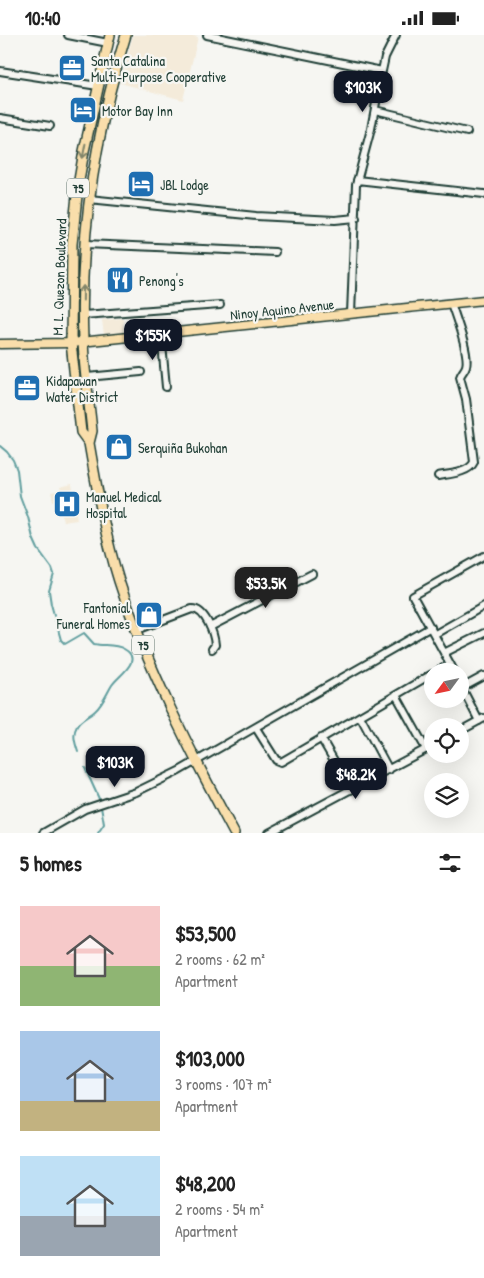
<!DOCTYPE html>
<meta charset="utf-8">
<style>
body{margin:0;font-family:"Patrick Hand",sans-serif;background:#f6f6f6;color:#222;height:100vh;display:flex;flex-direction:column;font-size:19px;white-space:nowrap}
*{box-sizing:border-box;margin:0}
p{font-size:16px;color:#767676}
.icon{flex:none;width:28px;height:28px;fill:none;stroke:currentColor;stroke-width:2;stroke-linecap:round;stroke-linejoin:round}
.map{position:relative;height:798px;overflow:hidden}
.drawer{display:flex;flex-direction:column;background:#fff;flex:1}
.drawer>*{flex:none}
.needle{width:32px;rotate:237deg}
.fabs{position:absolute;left:424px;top:628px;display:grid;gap:10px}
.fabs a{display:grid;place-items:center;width:45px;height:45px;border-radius:50%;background:#fff;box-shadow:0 5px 20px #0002;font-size:25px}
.price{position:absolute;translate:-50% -42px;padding:0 11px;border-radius:10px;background:#111827;color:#fff;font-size:16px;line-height:32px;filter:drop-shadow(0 1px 2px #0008)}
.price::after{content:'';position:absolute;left:50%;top:30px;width:15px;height:11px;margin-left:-8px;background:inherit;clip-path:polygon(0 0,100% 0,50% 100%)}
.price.active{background:#222;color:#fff}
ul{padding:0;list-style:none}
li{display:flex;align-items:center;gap:15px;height:125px;padding:0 20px}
li span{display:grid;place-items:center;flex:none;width:140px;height:100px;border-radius:0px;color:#555}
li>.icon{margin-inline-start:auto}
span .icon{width:60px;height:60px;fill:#fffc;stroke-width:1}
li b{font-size:21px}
h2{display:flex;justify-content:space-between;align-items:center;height:60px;padding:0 20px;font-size:21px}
.status{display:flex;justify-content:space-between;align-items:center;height:35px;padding:0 25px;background:#fff;direction:ltr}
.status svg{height:14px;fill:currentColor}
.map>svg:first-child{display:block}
.built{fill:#f4ebda}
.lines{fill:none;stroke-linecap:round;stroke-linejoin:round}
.stream{stroke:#629f9f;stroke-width:2}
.minor-casing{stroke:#1f3d34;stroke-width:10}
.major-casing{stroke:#1f3d34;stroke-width:11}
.highway-casing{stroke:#1f3d34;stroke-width:12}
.minor{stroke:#f6f6f2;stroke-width:6}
.major{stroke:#f9deab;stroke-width:8}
.highway{stroke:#f9deab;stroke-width:9}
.oneway{stroke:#81856a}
.labels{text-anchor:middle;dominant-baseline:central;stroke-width:4.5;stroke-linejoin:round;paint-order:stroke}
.shield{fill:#f6f6f2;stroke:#60746d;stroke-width:1}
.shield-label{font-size:12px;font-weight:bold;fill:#1f3d34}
.poi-label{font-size:14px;fill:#1f3d34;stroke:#f6f6f2;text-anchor:start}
.street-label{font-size:14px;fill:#1f3d34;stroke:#f6f6f2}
</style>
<div class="status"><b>10:40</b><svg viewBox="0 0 49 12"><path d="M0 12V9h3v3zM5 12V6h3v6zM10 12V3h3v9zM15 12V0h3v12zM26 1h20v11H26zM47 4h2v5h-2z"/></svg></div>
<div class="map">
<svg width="484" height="798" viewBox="0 0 484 798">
<rect width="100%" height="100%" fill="#f6f6f2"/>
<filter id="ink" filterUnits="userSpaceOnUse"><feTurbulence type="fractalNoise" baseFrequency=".02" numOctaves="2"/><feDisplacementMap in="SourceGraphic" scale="10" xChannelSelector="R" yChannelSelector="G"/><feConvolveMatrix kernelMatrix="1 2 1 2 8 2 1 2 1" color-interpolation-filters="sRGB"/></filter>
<g filter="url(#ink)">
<path class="built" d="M133,0h56l9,2 -15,63 -63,-17z
M123,283l1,16 -20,2 -2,-16z
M72,449l5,36 -14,2 -4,-22 -6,1 -2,-9 10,-2 -1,-3z"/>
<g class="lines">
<path class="stream" d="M0,411l7,6 6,8 4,10 3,26 8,21 5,21 5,11 14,19 2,6 -5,17 2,13 10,36 4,4 19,-11 10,11c10,2 21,0 30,5 20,11 -5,26 -12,36 -5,8 -9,19 -17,26 -5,5 -14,8 -18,15 -5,8 -2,17 1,26
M85,733l15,33
M98,798l6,-9 -3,-17"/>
<g class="minor-casing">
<path id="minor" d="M68,0l40,8
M207,0l175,36 -11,58 -15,56 -5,129
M0,36l98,15
M382,36l3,-14 11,-22
M375,75l92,22
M0,83l50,8
M357,145l127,14
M89,164l167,17 79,4 21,-2
M85,209l190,8
M83,280l137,-10
M161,299l5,53
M87,342l54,-5
M438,441c11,-2 31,-3 36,-14l-8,-63 -6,-22c1,-4 5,-7 6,-11 4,-12 -11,-50 -15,-63
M210,592l102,-53
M137,595l55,-21c13,0 22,24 23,36l-3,4
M435,599l49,-28
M444,618l40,-20
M438,636l12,-7
M454,636l-41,-75 71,-40
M460,649l2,4 22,-12
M462,653l17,33
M396,660l30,54
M360,681l29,54
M256,693l20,32 5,2 151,-88
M460,696l24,-13
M321,703l30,52
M43,798l42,-24 51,-17 43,-21 252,-144
M269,798l163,-87"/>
</g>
<g class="major-casing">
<path id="major" d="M0,309l71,-1 413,-43"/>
</g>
<g class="highway-casing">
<path id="highway" d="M126,0c-31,99 -47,201 -43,305 1,30 6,60 9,91l-3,12c8,46 16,93 30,138 27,84 73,174 115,252
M89,408l-8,-11 -10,-89 1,-99 6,-58 6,-35 26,-116"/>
</g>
<use href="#minor" class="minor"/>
<use href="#major" class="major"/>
<use href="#highway" class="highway"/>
</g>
<defs><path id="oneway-shaft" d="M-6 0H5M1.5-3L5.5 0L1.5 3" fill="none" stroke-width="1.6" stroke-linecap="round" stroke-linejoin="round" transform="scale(1.25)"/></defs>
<g class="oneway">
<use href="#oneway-shaft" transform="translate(84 116) rotate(101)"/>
<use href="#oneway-shaft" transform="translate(83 258) rotate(-89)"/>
</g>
</g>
<defs>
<g id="office-square" transform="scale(1.4375)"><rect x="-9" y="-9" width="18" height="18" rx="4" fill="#1f6fb2" stroke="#f6f6f2"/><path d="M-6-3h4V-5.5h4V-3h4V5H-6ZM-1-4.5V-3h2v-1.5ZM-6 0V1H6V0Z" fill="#fff"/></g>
<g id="hotel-square" transform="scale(1.4375)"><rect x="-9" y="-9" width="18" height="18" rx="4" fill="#1f6fb2" stroke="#f6f6f2"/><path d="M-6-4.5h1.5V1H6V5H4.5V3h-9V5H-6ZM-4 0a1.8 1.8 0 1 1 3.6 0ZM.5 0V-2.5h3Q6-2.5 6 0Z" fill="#fff"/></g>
<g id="restaurant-square" transform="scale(1.4375)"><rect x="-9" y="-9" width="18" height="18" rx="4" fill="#1f6fb2" stroke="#f6f6f2"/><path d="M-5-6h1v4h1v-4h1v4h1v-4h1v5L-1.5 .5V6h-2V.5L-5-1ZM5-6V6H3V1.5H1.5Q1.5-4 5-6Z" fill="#fff"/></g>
<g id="shop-square" transform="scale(1.4375)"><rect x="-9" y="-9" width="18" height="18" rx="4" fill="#1f6fb2" stroke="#f6f6f2"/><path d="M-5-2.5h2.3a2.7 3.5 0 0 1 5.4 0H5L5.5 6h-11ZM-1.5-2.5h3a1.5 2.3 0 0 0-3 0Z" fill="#fff"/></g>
<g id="hospital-square" transform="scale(1.4375)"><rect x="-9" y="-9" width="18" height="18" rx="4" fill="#1f6fb2" stroke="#f6f6f2"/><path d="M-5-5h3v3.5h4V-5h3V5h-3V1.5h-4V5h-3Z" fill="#fff"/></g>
</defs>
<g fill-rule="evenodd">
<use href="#office-square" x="72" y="33"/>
<use href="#hotel-square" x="83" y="75"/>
<use href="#hotel-square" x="141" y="149"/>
<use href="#restaurant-square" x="120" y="245"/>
<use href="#office-square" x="27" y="353"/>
<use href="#shop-square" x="119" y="412"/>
<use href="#hospital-square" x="67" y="469"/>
<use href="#shop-square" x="149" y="580"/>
</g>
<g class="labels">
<g class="shield">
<rect x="67" y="143.5" width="22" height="19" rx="4"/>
<rect x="132" y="600.5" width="22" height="19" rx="4"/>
</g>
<g class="shield-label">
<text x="78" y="153">75</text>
<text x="143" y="610">75</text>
</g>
<g class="poi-label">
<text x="91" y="25">Santa Catalina<tspan x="91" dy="16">Multi-Purpose Cooperative</tspan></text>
<text x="102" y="75">Motor Bay Inn</text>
<text x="160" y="149">JBL Lodge</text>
<text x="139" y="245">Penong's</text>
<text x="46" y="345">Kidapawan<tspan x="46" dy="16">Water District</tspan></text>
<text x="138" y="412">Serquiña Bukohan</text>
<text x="86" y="461">Manuel Medical<tspan x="86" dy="16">Hospital</tspan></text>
<text x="130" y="572" text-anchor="end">Fantonial<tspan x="130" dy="16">Funeral Homes</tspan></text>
</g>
<g class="street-label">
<text transform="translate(59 242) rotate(-88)">M. L. Quezon Boulevard</text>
<text transform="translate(282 274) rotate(-6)">Ninoy Aquino Avenue</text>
</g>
</g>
</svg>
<div class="fabs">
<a><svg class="needle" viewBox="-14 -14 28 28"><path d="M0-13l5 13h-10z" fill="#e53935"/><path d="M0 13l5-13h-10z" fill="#767676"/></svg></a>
<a><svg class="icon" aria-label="locate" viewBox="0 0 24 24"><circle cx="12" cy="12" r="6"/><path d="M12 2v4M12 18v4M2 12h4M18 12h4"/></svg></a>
<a><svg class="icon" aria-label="layers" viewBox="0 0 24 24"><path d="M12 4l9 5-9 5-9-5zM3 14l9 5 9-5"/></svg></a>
</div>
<b class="price" style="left:363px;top:78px">$103K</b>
<b class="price" style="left:153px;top:326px">$155K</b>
<b class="price active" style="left:266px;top:574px">$53.5K</b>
<b class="price" style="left:115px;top:753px">$103K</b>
<b class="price" style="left:356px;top:765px">$48.2K</b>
</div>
<section class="drawer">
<h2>5 homes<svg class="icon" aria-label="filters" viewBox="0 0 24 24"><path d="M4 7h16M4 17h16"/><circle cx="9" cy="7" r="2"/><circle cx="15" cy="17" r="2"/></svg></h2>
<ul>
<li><span style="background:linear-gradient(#f6c9c9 60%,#8fb573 0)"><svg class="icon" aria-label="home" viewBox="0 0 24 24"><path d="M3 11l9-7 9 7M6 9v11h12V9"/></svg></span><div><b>$53,500</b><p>2 rooms · 62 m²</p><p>Apartment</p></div></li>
<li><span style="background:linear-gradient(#a9c7e8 70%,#c2b280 0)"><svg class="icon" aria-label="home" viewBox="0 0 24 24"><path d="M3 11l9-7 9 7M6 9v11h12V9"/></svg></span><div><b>$103,000</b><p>3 rooms · 107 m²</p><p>Apartment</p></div></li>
<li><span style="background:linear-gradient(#bfe0f5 60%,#9aa5b1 0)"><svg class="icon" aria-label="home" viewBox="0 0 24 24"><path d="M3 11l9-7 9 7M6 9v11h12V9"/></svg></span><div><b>$48,200</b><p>2 rooms · 54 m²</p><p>Apartment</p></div></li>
</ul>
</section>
